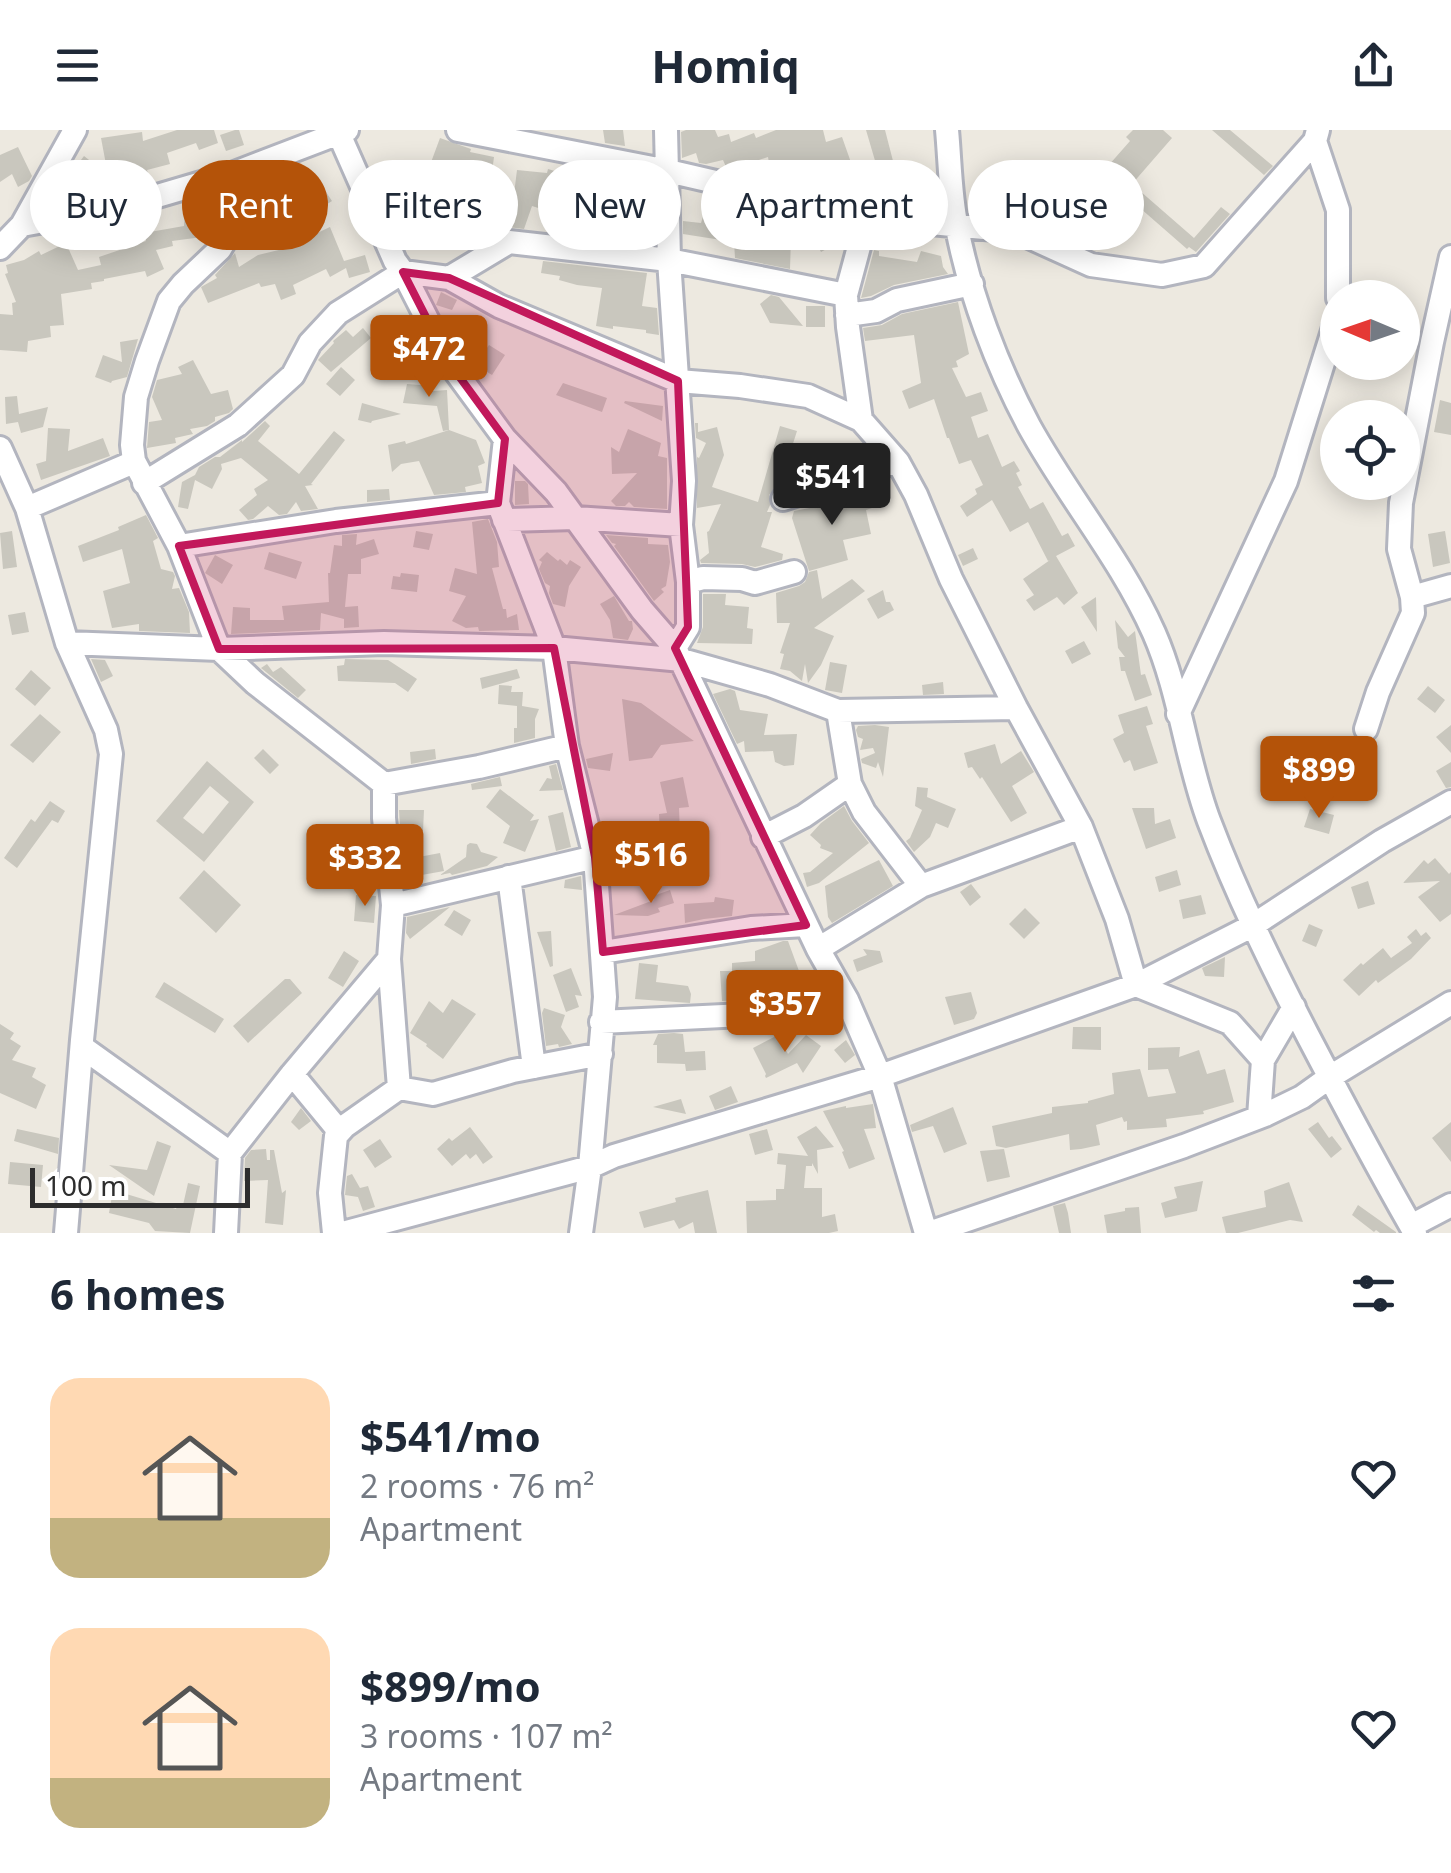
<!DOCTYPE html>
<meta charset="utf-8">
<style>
body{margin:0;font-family:"Noto Sans",sans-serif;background:#f6f6f7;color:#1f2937;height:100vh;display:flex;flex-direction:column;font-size:38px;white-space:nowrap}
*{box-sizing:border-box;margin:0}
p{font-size:32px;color:#747a83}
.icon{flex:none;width:55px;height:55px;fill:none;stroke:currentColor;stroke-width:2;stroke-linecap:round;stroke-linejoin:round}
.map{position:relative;height:1103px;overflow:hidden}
.drawer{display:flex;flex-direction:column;background:#fff;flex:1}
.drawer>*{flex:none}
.top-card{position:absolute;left:30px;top:30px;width:1392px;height:90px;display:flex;gap:20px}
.needle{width:65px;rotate:272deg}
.fabs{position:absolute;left:1320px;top:150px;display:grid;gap:20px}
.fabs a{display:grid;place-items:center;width:100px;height:100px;border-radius:50%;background:#fff;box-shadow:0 5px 25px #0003;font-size:50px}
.scale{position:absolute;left:30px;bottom:25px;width:220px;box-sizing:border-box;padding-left:10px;border:5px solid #2d2d2d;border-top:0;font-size:28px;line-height:35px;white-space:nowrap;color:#2d2d2d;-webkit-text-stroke:8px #fff;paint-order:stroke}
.price{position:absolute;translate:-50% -85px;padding:0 22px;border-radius:10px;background:#b45309;color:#fff;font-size:32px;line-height:65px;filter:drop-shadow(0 2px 5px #0008)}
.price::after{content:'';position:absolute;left:50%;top:60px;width:30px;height:22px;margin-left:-15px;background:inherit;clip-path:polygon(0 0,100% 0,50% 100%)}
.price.selected{background:#222;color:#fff}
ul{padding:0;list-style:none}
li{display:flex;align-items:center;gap:30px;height:250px;padding:0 50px}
li span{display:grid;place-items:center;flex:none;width:280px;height:200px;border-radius:30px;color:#555}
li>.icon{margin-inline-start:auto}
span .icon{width:120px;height:120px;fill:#fffc;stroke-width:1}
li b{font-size:42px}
h2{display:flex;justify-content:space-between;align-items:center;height:120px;padding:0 50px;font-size:42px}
.tag{padding:0 35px;border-radius:45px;background:#fff;box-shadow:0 5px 25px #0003;font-size:35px;line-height:90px}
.tag.selected{background:#b45309;color:#fff}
header{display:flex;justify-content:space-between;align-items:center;height:130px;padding:0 50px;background:#fff;font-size:45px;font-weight:700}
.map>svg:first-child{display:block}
.building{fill:#c9c7be;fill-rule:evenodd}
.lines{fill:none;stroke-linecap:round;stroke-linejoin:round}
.minor-casing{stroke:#b3b5bf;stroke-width:28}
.minor{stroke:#fff;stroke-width:22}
.marked{fill:#c2185b;fill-opacity:0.2;stroke:#c2185b;stroke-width:8;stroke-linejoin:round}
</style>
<header><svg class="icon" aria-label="menu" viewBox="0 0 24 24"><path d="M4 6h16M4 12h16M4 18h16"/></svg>Homiq<svg class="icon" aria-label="share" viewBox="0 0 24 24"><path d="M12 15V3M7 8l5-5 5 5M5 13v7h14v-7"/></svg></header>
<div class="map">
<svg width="1451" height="1103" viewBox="0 0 1451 1103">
<rect width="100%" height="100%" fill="#ede9e0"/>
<path class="building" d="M177,0h37l4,13 -19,7 -3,-7 -29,10 3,11 -23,6 1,3 -35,5 5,4 -37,5 -3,-23 6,-8 24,19 -7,-37 41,-6 1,9z
M235,0h4l5,15 -18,6 -6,-16z
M603,0h20l2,16 -20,-3z
M686,0h29l3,7 11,-3 2,8 23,-9 2,5 20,-8h47l3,12 16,-5 12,34 22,-7 -10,-34h19l15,58 -19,7 -3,8 -9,-1 -30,-7v-3l-7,2 -21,-5 -2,-7 -12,3 -25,-5 -4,-23 -38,13 -3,-1 -4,-9 -17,4 -7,-1 -3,-10 -14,5 -1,-26z
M1133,0h30l9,8 -40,46 62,54 27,-31 9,7 -34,38 -7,-5 -2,2 -86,-75 29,-33 -4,-4z
M1212,0h18l43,36 -9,9z
M440,8l31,11 -1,3 24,5 -2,15 -62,-7z
M18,17l14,29 -3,5 -11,6 -6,-13 -12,8v-27z
M429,35l29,13 -7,19 -29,-11z
M548,39l33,10 -1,4 59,11 -1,11 -44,-8 -6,39 -22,-3 -15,-6 6,-13 -25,-8 -8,23 -17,-2 -16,-11 -19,-8 8,-20 33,14 4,-32 30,3z
M293,62l8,14 25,-14 6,9 -25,16 -28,7 -1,-2 -32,7v-16l15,-4 -2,-4z
M395,69l27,4 -4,25 13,3 -3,16 -25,-5 4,-18 -13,-2 -2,-4z
M217,70l-1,25 -4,1 1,6 -3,4 -38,5 1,5 -17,4 8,19 -17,8 -2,-6 -41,8v2l-13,2 1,6 -31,5 3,31 -14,1 1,11 -23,4 -1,11 -27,-2v-36l13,1 -1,-12 4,-1 -11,-28 3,-1 -2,-8 18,-5 15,-9 2,4 25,-12 12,27 23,-5 -2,-8 47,-16 -2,-8 40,-7 1,-19 14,-6v2z
M631,80l22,1v27l-24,-2z
M705,80l79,14 1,-3 20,3 1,-6 24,6 5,2 -6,15 3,5 -11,6 -3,-6 -27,-8 -1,31 -55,-11 -1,-16 -51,-8v-13l18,2z
M330,97l14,34 21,-6 5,17 -21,6 -3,-10 -16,9 -4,-8 -33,16 3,9 -15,6 -6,-16 -14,3 -2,-4 -51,20 -7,-16 16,-9 -2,-3 20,-22 4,14 19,-12 25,-6z
M874,120l5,1v5l38,6 4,-11 20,5 2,11 5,7 -54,11 -23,11 -10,2z
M543,131l104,12 -5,33 15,2 2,27 -13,-2v-3l-33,-4v3l-17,-3 6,-38 -25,-3 -18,-5 1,-4 -19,-3z
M441,162l16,8 -5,10 -16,-5z
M771,165l8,2 24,29 -33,-3 -10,-19z
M958,172l11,52 -13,7 2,6 -6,1 14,29 15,-5 7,19 -17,6 7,21 10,-4 14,33 12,-6 6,10 -4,2 6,12 -4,2 12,22 13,-7 19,34 6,-3 7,13 -19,10 22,37 -14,12 -7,-8 -23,14 -8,-11 8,-5 -11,-16 27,-19 -2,1 -20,-39 -18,10 -18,-32 -25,17 -7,-11 17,-12 -2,-5 8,-4 -12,-25 -12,4 -10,-26h-2l-13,-39 -25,10 -7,-18 19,-8 -7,-48 -49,6 -2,-13 19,-3 20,-11z
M806,176h19v21h-19z
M452,190l35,28 2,-3 16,10 -13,20 -13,-8 -1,1 -16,-13 -15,-30z
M363,198l8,10 -40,34 -13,-12 16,-17 -1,-2 13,-11 7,7z
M138,209l-11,38 -15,4 -1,2 -16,-6 8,-22 19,7 -2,-20z
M193,230l18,34 17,-4 5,19 -4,4 -14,4v4l-8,5 -17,3 3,5 -18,4 1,5 -29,5 2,-26 13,-2 -10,-23 5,-17 25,-6 -4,-7z
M341,237l14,13 -15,16 -14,-12z
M563,253l44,15 -5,14 -46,-17z
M407,254l26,2v5l14,-1 2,40 -6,1 -6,-25 -34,-3z
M17,266l2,18 29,-7 -5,20 -22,6 -3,-11 -12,2 -1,-27z
M1440,270l11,3v32l-17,-3z
M625,271l38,5 -1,15 -38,-18z
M362,273l39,11 -29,7 -1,2 -13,-3z
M265,291l5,5 -12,15 41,33 35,-43 11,9 -34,44 2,1 -8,1 13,23 -17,2 -5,-9 -9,12 -8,1 -11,-9 -15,13 -5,1 -9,-10 18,-15 -3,-6 14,-9 -27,-22 -20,6 1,5 -10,20 -17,-9 -7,29 -10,-2 4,-25 13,-7 4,-8 16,-10h5l22,-17v2z
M695,293h3v9l19,-5 7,28 -12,32 46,15 22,-76 17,5 -15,47 -13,17 1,10 -3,7h5l-11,35 22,7 -1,6 -27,7 -13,-3 -41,-1 -1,-3 9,-7 -2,-21 2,-1 12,-27 -24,4v-51l2,1 7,-15 -10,-5z
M48,298l22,1 -2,22 35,-13 7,18 -69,24 -5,-16 10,-3z
M628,299l33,14 -3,13 9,2v51l-33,-2 -5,-5 -4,4h-9l-5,-5 26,-28 -25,1 -1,-27 8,5z
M449,300l27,10 9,23 -7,3 4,17 -17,4 1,5 -32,3 -15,-34 -18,3 -9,8 -4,-27 17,-4 1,3z
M827,318l18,3 11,8 -33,11z
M515,351h10l3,3 1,20 -14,1z
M865,357l7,21 -6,2 5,24 -28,6 5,20 -39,11 -17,-53 2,-7 26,-5 -1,-3z
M389,359l1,11 -23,2v-12z
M146,385l12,23 -5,3 8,28 12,3 2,4 -3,13 7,-1 10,24 1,21 -51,-2v-7l-27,4 -9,-37 27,-8 -8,-34 -39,13 -5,-16 41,-16 -1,-3z
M488,389l9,23 2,25 -7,1 11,41h3l1,9 10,-4 2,16 -40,1 -1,-4 -12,1 -14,-7 14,-25 -17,-5 6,-23 22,6 -5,-52z
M12,401l5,36 -14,2 -3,-36z
M416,401l17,3 -4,16 -16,-3z
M1445,401l5,32 -17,4 -5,-33z
M357,404l-1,11 18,-6 5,15 -18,5v15h-13l-3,33 13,-1 1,21 -15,1v-9l-23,-6 -1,17 -89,4 2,-27 17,1v12h34l-2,-14 47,-4 -1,-29h2l4,-28 8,1v-11z
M606,405l42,3v6l20,1 2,17 -4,24 -5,3 3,3 -10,9 -40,-55 2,-2 -4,-1z
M973,418l5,11 -15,7 -5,-11z
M269,422l33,10 -6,17 -32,-10z
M547,422l11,9 2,-2 7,6 3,-5 11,7 -12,19 -4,21 -12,-3 -4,-11 1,-7 -5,-3 -6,-14 3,-7 -3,-2z
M215,425l18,10 -11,19 -17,-11z
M817,440l5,29 30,-20 13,12 -51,37 20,8 -13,29 -13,18 -3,-19 -3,17 -12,-10 -10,-2 4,-15 -4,-1 10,-30h-13l-1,-30 23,-7 6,-4 4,-10z
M401,443l18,2 -2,17 -26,-3 2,-13 7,1z
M883,460l3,12h4l4,8 -16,9 -11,-20z
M703,464h23l-1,11 24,2 -2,21 6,1 -1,15 -55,-1 6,-16z
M614,466l15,25h3l1,8 -5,11 -15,-2 -3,-18 -10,-16z
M1096,467l1,35 -16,-25z
M25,482l4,20 -17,3 -4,-20z
M1115,490l13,17 7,-6 6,44 4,-1 7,21 -17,6 -10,-30h-4l-2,-14h6l-7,-9z
M1084,511l7,13 -19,10 -7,-13z
M91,529l14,1 8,16 -12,6z
M345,529l43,1 29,19 -9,13 -13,-9 -57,-2 -1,-15 7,-1z
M830,532l17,3 -5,28 -17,-3z
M267,534l6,8 8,-5 25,23 -8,8 -37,-30z
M517,539l3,9 -38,11 -2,-11z
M31,540l20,18 -16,18 -20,-17z
M943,552l1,12 -21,1 -1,-10z
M499,555l13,1 -1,6h12l-1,14 17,3 -4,10v19l-21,5v-15h3v-22l-19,-2z
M1428,556l17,14 -10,13 -18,-14z
M730,559l5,2 5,19 28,4 -4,21 33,-1 -3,31 -10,1 -9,-4 -2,-11 -28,1 -1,-11 -7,3 -24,-50z
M622,569l19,4 53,38 -33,4 -9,13 -23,3z
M1147,576l6,18 -7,2 12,37 -24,8 -4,-11 -6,3 -11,-24 11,-6 -6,-18z
M40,584l21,18 -28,31 -23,-18z
M875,595l14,2 -6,50 -5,-15 -2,6 -14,-5 -1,-4 14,-6 -2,-5 -13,2 3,-11 -5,-2 -2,-7 2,-4z
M1451,595v28l-15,-16z
M995,614l6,20 20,-13 13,21 -22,14 15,27 -16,9 -29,-45 -2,2 -8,-12 -4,1 -4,-15z
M263,619l16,16 -9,9 -16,-16z
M435,619l1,10 -25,5 -1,-12z
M613,623l-3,18 -22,-3 -2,-9z
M207,631l47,41 -50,60 -48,-41zM210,656l19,16 -26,32 -20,-16z
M1451,632v25l-5,1 -10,-17z
M556,634l7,26 -24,1 8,-13 5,1 -3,-13z
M500,647l2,9 -30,4 -1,-6z
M683,647l6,30 -10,1 1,27 -20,1 -1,-22 8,-1 -7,-31z
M917,657l11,1 -1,9 29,12 -8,19 -12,-5 -6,14 -16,15 -8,-11 4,-3 12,-28 -7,-4z
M500,659l34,26 -4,6 9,-2 -14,33 -22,-9 7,-17 -24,-19z
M50,671l15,10 -7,12 -6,-3 -35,48 -13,-10 27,-39 4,3z
M844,676l8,15 17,22 -50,40 -12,4 -4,-14 7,-1 23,-19 -13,-5 1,-3 -11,-10 11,-12z
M1132,678h22l1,16 15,-5 6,19 -30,11z
M1310,679l24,6 -5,19 -25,-7z
M399,680h25l-1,21 -21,-1 1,-3h-3z
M563,682l8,35 -15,4 -8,-35z
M470,713l7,1 4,8 17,5 -11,9 -35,9 -2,-2 -10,2 26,-18 1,-12z
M440,723l4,18 -39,7 -2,-18z
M1435,728l14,16 2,-2v42l-11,8 -22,-25 22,-16 -37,2 21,-23 4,4z
M879,730l14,26 -61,37 -4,-6 -3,-31z
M204,740l37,35 -25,28 -37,-35z
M1177,740l4,15 -22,7 -4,-15z
M581,746l1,14 -18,-2 1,-8z
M1368,751l7,23 -17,5 -7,-22z
M971,754l10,13 -11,9 -10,-14z
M670,760l4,13 -16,5 2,4 -12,4 -34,-1 40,-15 -1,-4z
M356,765l20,1 -2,27 -20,-2z
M1201,765l5,19 -23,5 -4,-19z
M715,767l19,3 -2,16 -28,3 -19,4 -1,-19 30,-2z
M450,777l-40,32 -4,-6 1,-16z
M1025,778l15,15 -16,16 -15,-15z
M454,780l17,10 -9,16 -18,-11z
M1309,794l14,6 -7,17 -14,-6z
M1416,799l5,7 5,-4 5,6 -20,21 -33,24 -2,-3 -17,16 -16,-16 18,-17 2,2 20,-17 8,10 21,-15 -5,-6z
M551,801l2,35 -3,1 -13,-35z
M783,811h5l11,30 9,-1 2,19 11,-4 3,4 -42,9 -60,3 -2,-30h12v-8l23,-2v-10z
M863,819l17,2 3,11 -26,10 -4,-12 14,-5z
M344,821l15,10 -16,26 -15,-9z
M1225,827l-1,20 -19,-1 -3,-8z
M639,833l19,2 -2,17 32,4 3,8 -1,9 -55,-4z
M571,838l11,28 -7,-1 4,12 -13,5 -13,-37z
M285,849h5l12,14 -54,50 -15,-17z
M164,852l60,37 -9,14 -60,-36z
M971,862l6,21 -3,6 -20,6 -9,-28z
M452,869l24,15 -33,45 -17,-13 1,-2 -17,-11 19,-32 14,12z
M544,878l21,7 -4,12 11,17 -13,3 -1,-3 -12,2 -4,-33z
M0,894l14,9 -4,6 11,7 -9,14 24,8 -4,9 14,8 -10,24 -36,-16z
M1073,897h28v23l-29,-1z
M674,903l9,1 2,18 20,-1 1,19 -20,1 -1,-7 -28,-1v-18h-4l5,-11z
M778,905l10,19 18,-19 15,11 -18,27 -6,-10 -31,15 -1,-2 1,-2 -13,-26z
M846,910l9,15 -10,8 -11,-13z
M1180,917l-1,10 20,-7 8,24 18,-5 9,33 -31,9 1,3 -38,5 1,8 -40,3v-9l-3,1 -2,-5 -26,8 4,20 -19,4 -11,1 -1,-16 -63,14 -10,-2 -4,-20 60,-13v-6l36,-4v-2l26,-7 -2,-21 28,-4 8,28 28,-4 -8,-24 -20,1v-22z
M731,956l7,16 -23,8 -6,-14z
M681,969l5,15 -33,-7z
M873,974l3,24 -12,1 11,30 -26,10 -7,-17 2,-1 -21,-40 23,-5v2z
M953,977l14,37 -23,9 -11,-27 -21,6 -2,-7z
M301,978l10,13 -12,9 -8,-8z
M1318,992l11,16 3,-2 10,13 -11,9 -23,-29z
M1451,992v40l-19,-24z
M816,996l18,21 -17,3 1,24 -6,-11v3h-6l-2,22h18v29l13,-3 3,17 -9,2h-82l-1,-32 30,-1v-11h8l2,-24 -9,-1 1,-11 30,3 -11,-19z
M470,997l23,30 -10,7 -7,-10 -6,5 -4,-5 -14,12 -15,-17 12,-11 3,3z
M17,999l42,9 -1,16 -44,-13z
M767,999l6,21 -18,5 -6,-21z
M380,1009l12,18 -17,11 -12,-18z
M157,1011l14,5 -17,50 -45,-31 38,5z
M266,1019l1,11h3v-10h4l8,43 4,-3 -3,35 -18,-2 3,-43 -24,1 1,-23 6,-8z
M1004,1019l6,28 -23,5 -7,-31z
M10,1032l33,3 -2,22 -33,-3z
M352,1044l8,14 8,-2 7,21 -12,4 -5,-14 -13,-2 2,-19z
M1203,1051l-6,30 -32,7 -4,-15 16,-5 -3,-11z
M1289,1052l14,40 -13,-2 -52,13h-12l-4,-16 44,-10 -2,-16z
M188,1053l12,3 -10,47 -35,-2 -6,-8 -40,-10 4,-23 63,19 2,-5 5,1z
M708,1060l9,43h-22l-2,-11 -14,7 -5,-9 -30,8 -5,-16 37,-10 -1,-4z
M1065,1073l3,10 3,20h-12l-6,-27z
M1358,1075l38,27v1h-16l-4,-3 -2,2 -22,-17z
M1139,1077l2,26h-34l-3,-18 21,-4v-3z"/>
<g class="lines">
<g class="minor-casing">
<path id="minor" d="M458,0l210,41 199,46 149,14 75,34 71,10 42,-9 111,-125 3,-11
M666,0l3,130 15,221 -3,44 7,57v45l-13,21 143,301 29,51 33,76 46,157
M947,0c3,32 3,66 10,98 13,67 40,138 72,198 39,71 92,133 125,207 26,59 32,127 55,188 28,74 62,143 98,213 35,67 70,133 108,199
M339,4l56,127 8,11 47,92 55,75 -7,64 56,145 13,98 28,111 10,140 -15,170 -9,66
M1315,11l23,69v88
M232,44l-1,56 -11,19 -37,35 -14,17 -22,60 -11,36 -4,48 2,16 45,85 40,103 36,34 129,101v34l9,87 -4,54 10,129
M22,95l53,-95
M0,118l22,-23 98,-18 112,-33 115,-44
M449,148l60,-36 160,18 177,35
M847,185l29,-4 21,-11 75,-16
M861,290l-13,-93 -2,-32 21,-78
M505,309l51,53 86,118 33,38
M0,318l27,60 40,135 39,87 5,24 -29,286 -16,193
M144,353l94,-58 55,-50 17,-32 28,-30 65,-41 46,6 50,28 179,75 62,5 68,10 53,24 37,42 18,33 35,84 65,129 65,119 36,92 19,66 94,38 33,37 -4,57
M783,369l114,-38
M27,378l107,-46
M504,390l71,-2 106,7
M179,416l157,-25 162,-18
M688,452l15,-4 39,1 13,4 39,-11
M1412,467l39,-11
M67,513l152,6 165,-6 170,5 128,12 88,25 68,26 178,-3
M838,581l12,73 14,28 57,74
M1178,584l108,-233 52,-166
M1366,599l12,-37 35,-79 -1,-16 -13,-48 2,-46 31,-161 19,-85
M384,654l95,-17 88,-21
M763,707l41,-21 46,-32
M509,747l25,190
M393,775l202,-48
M818,819l103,-63 160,-59
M603,822l148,-24 55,-3
M601,892l183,-9 63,-13
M82,917l148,106
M1263,930l31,-53
M292,944l47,57
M1411,1096l40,-21
M226,1103l4,-80 62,-79 97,-115
M334,1103l-4,-40 6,-57 9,-10 54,-38 34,6 80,-23 88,-17
M343,1103l247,-66 24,-11 266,-80 256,-91 116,-59 130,-85 69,-39
M929,1103l255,-87 81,-31 37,-18 28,-20 121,-74"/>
</g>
<use href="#minor" class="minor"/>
</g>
<path class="marked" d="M403,142l46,6 229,103 10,246 -13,21 131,277 -203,27 -8,-95 -41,-209 -335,1 -40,-103 319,-43 7,-64 -55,-75z"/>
</svg>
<div class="fabs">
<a><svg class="needle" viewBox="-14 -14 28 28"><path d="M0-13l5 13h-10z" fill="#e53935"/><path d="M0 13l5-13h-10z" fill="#747a83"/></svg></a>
<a><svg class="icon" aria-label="locate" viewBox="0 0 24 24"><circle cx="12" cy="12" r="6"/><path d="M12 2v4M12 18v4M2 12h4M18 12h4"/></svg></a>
</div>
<div class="scale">100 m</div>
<b class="price" style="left:429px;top:270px">$472</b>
<b class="price selected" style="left:832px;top:398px">$541</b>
<b class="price" style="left:1319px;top:691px">$899</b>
<b class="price" style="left:651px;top:776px">$516</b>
<b class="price" style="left:365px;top:779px">$332</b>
<b class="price" style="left:785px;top:925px">$357</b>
<div class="top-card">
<a class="tag">Buy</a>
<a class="tag selected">Rent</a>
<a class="tag">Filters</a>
<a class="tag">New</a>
<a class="tag">Apartment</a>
<a class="tag">House</a>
</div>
</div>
<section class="drawer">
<h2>6 homes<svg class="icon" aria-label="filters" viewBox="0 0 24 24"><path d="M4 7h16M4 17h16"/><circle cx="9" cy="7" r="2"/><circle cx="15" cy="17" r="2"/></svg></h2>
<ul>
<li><span style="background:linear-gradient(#ffd9b3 70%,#c2b280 0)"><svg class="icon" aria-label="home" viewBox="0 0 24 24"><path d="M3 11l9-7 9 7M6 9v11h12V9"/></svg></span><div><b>$541/mo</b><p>2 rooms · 76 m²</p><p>Apartment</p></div><svg class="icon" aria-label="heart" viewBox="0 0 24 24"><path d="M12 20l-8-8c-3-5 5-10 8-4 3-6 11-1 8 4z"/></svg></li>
<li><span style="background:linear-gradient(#ffd9b3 75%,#c2b280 0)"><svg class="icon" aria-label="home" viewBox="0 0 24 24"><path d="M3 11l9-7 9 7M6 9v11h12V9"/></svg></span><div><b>$899/mo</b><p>3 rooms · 107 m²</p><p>Apartment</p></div><svg class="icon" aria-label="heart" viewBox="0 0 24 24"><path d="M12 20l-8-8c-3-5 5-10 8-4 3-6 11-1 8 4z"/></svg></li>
</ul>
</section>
